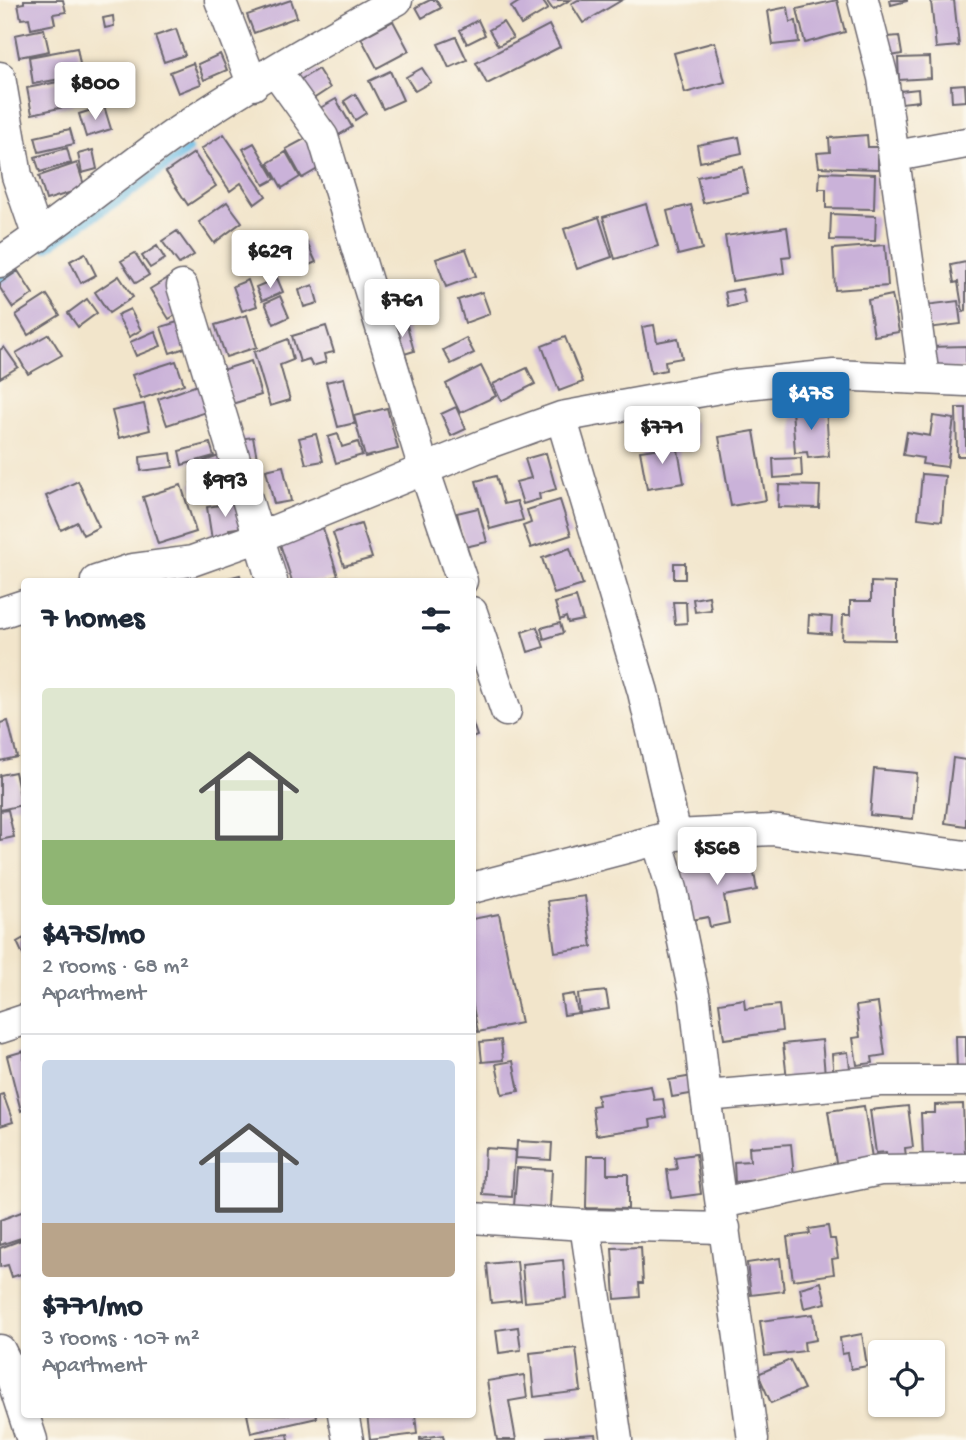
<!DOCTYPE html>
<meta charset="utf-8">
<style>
body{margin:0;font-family:"Gochi Hand",sans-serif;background:#f6f6f7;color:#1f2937;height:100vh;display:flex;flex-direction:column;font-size:26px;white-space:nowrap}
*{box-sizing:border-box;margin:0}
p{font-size:23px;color:#747a83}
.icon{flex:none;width:38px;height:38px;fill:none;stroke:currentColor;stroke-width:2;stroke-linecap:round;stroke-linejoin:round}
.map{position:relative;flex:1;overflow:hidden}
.panel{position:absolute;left:21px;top:578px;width:455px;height:840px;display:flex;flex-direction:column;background:#fff;border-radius:7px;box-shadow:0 2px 5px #0004}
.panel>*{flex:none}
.controls{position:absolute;left:868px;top:1340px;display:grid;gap:14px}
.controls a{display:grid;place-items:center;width:77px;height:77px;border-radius:7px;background:#fff;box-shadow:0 2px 5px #0004;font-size:35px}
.price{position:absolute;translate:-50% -60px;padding:0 16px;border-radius:7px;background:#fff;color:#222;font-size:23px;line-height:46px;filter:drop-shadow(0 2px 4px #0008)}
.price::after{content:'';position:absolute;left:50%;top:42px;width:21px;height:16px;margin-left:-10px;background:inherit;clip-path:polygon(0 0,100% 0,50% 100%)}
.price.active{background:#1f6fb2;color:#fff}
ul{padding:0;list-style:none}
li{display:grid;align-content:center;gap:14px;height:371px;padding:0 21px}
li+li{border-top:2px solid #e0e1e3}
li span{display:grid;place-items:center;height:217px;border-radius:7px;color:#555}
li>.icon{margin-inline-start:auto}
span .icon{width:126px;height:126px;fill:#fffc;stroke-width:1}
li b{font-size:30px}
h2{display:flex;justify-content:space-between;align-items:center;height:84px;padding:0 21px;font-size:30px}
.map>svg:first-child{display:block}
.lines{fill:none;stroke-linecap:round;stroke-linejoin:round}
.stream{stroke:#6abce6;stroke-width:9}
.building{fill:#cab2d9}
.street-casing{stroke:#6b666d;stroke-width:33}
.street{stroke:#fff;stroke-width:30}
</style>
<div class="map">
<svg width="966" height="1440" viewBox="0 0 966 1440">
<rect width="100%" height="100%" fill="#fbf7ec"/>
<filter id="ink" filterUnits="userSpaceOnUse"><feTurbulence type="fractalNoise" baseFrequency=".0143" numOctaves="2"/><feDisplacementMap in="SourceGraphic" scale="14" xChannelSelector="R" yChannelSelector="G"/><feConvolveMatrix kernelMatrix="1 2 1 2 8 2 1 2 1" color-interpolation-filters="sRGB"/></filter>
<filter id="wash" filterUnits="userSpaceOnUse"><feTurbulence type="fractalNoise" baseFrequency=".00686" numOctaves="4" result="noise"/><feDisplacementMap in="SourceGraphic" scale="28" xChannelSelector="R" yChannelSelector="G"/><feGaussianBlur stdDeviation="1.57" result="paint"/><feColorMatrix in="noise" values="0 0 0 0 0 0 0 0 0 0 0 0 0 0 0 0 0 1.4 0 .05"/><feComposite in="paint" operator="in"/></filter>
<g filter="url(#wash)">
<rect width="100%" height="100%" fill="#f2e5cb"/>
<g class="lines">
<path class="stream" d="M46,248l91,-60 51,-38
M0,279l14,-9"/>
</g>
<g id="blocks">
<path class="building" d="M24,0h39l3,12 -13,2 2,10 -24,5 -2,-11 -8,1 -3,-15 6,-1z
M291,0l6,17 -43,16 -7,-18z
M430,0h6l5,8 -19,10 -6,-11z
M522,0h20l6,9 -27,16 -10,-18z
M546,0h24l-17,10z
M578,0h44l-39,23 -12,-19z
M837,0l8,32 -40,11 -8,-34z
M890,0h17v1l-16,4z
M954,0l5,46 -23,2 -5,-47z
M788,7l2,15 6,-1 3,21 -26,3 -5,-34z
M113,16l1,10 -9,2 -2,-10z
M478,20l7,15 -18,9 -7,-14z
M393,21l16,30 -32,17 -16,-30z
M503,22l10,16 -15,8 -9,-16z
M549,25l11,22 -73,37 -11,-21z
M44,29l5,22 -30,6 -4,-22z
M176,29l9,26 -21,7 -9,-26z
M899,36l3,18 -11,2 -3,-19z
M456,37l11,23 -18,8 -11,-24z
M715,42l10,40 -40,11 -11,-40z
M77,48l5,27 -49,9 -4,-27z
M220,54l7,16 -23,10 -6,-16z
M930,57l1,21 -32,2 -1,-22z
M193,63l8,21 -23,9 -8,-21z
M422,68l9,14 -16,9 -9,-14z
M318,69l12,19 -23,15 -12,-20z
M390,71l13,29 -20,9 -14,-28z
M68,80l5,25 -41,9 -5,-26z
M965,84l1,17 -14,1 -1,-17z
M918,89l1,12 -18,2 -1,-12z
M355,94l11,19 -11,7 -11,-19z
M336,99l16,28 -15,9 -17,-28z
M104,106l7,23 -25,8 -7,-23z
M70,129l4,15 -35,8 -4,-15z
M224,134l42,62 -11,8 -14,-21 -11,8 -29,-42z
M312,135l16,28 -26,15 -16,-29z
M867,135l1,12h10v22l-59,-2 -2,-14 13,-1 -1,-14z
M739,137l3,16 -42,9 -3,-17z
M254,143l21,36 -11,6 -21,-36z
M67,148l4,15 -31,9 -5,-15z
M93,150l4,19 -15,4 -4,-19z
M286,152l14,25 -18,11 -14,-25z
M194,153l22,33 -28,19 -22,-33z
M77,163l8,25 -39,12 -7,-24z
M743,167l5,26 -45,10 -6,-26z
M820,172l55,2 -1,35 -48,-1v-19h-7z
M227,202l15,20 -28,21 -15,-21z
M646,204l12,42 -43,13 -12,-42z
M691,205l11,44 -24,6 -11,-44z
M831,214l45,2 -1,25 -45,-1z
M599,217l13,40 -35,12 -13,-40z
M787,227l4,29 -9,1 2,16 -52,8 -7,-45z
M177,231l17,24 -15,9 -17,-23z
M306,241l10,21 -27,12 -10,-22z
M885,245l3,41 -53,4 -2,-41z
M157,246l8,13 -15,9 -8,-12z
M466,249l10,27 -30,11 -10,-28z
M85,253l11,22 -15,8 -11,-22z
M135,253l14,22 -13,8 -15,-22z
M966,262v49l-3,1 -5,-30 -4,1 -3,-18z
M18,271l15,23 -20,14 -13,-20v-5z
M119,276l14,21 -24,16 -14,-21z
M168,278l19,30 -18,11 -19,-30z
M277,278l6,14 -21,9 -6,-14z
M248,280l9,26 -15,5 -9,-25z
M313,285l5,18 -14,4 -5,-17z
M742,289l3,14 -17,4 -3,-15z
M482,292l8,22 -25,9 -7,-23z
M47,295l13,20 -32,20 -12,-20z
M892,295l7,37 -25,4 -6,-36z
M280,296l9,21 -15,7 -9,-21z
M87,299l10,14 -19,14 -10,-14z
M958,301l3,23 -33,4 -3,-23z
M130,309l11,21 -12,7 -12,-22z
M247,315l10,32 -31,10 -11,-32z
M181,321l7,26 -18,6 -9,-26z
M406,322l8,29 -16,5 -8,-30z
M654,325l3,17 21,-4 4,20 -17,3 1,9 -15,3 -9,-46z
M326,326l8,26 -10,2 2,8 -14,4 -3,-7 -9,3 -8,-26z
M155,331l6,15 -25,10 -6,-14z
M49,334l13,21 -34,19 -12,-21z
M565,337l18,45 -24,9 -17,-45z
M466,338l8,15 -23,11 -8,-14z
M288,339l5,21 -13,5 10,35 -20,6 -16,-54z
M966,346v23l-36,1 -1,-23z
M4,347l14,20 -18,11v-28z
M176,361l8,23 -43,15 -9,-24z
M251,361l10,34 -29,9 -10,-34z
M481,366l15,30 -36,17 -14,-29z
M527,368l8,16 -34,17 -8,-17z
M344,378l11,45 -17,4 -12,-45z
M203,383l9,27 -45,15 -9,-26z
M144,404l6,26 -31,8 -7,-27z
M456,407l10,22 -15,7 -10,-22z
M826,407l3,49 -21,2 -1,-6 -12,1 -3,-44z
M387,408l11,41 -33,8 -11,-41z
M956,408h10v48h-9z
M933,416l21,3 -7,48 -25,-3 1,-6 -20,-3 4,-23 23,4z
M694,421l5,23 -15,3 -5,-23z
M754,431l12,69 -35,6 -12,-69z
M316,434l7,27 -17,3 -7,-26z
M338,434l4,13 16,-5 4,13 -26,8 -8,-26z
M253,437l4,21 -16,2 -3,-21z
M676,439l8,44 -37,6 -7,-38 29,-4 -2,-6z
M210,443l4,13 -32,9 -3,-14z
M171,453l2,14 -32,4 -1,-14z
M546,453l10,36 -17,5 1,5 -17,5 -7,-22 15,-4 -6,-19z
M222,455l7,19 -7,2 4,13 -29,10 -6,-16 13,-4 -5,-16z
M801,458l1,18 -28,2 -1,-19z
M283,466l8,35 -17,3 -8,-34z
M922,474l23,2 -3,45 -24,-3z
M496,476l8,28 13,-3 6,19 -33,9 -14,-48z
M78,481l21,46 -16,8 -6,-13 -16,8 -15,-34z
M181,485l15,47 -38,12 -15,-47z
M779,485l41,1 -1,22 -41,-1z
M560,500l11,35 -40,13 -8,-22 8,-3 -4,-13z
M239,502l5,25 -15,2 1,7 -18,4 -5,-33z
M478,508l9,34 -22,5 -8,-34z
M361,524l11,34 -28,8 -11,-33z
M323,528l15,48 -17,5h-29l-13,-40z
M570,548l13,37 -29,9 -12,-36z
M674,563h11v16h-11z
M240,575l2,6h-13l-1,-3z
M871,582l24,1v57l-53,-1 1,-24h7v-14h21z
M709,596l2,14 -16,2 -2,-13z
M576,597l7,23 -15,3 -2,-6 -6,3 -5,-17z
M673,602h13l1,21 -12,1z
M809,615l23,2 -1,17 -23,-2z
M560,623l3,10 -19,6 -3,-11z
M537,627l7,20 -16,5 -6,-20z
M8,721l9,36 -17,4v-38z
M472,721l5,15 -5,2z
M953,758l13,2v66l-21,-3z
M874,769l43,4 -4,46 -43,-4z
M15,772l7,33 -22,5v-35z
M8,810l6,27 -14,3v-29z
M751,856l6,34 -33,6 5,27 -19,4 -2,-10 -16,3 -10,-51z
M585,896l7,51 -37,5 -7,-51z
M499,914l22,109 -43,9 -6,-30v-83z
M24,938v19l-7,-15z
M606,991l3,18 -29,4 -2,-19z
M574,994l4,19 -14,2 -3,-19z
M744,999l1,10 34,-4 3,26 -58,8 -5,-36z
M878,1003l7,52 -13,2 1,6 -16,2 -4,-27 7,-1 -4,-31z
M956,1036h10v35l-9,1z
M501,1040l2,20 -21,2 -2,-20z
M822,1040l3,35 -38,4 -4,-35z
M24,1051v58l-3,2 -14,-55z
M848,1052l3,25 -17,1 -2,-24z
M513,1061l6,30 -17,3 -6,-30z
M693,1076l3,17 -24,4 -3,-17z
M651,1086l3,14 9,-1 3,18 -16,3 1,7 -55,8 -4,-29 7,-1 -2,-10z
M3,1094l10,28 -13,4v-31z
M963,1104l2,51 -42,2 -2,-44h14v-8z
M864,1106l8,52 -36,5 -8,-52z
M908,1106l5,41 -8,1 1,9 -19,2 -1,-7 -10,1 -6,-43z
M517,1141l35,2 -1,17 -35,-2z
M791,1144l3,33 -59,5 -1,-20 16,-1 -1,-14z
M485,1148l30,2 -3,47 -29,-2z
M696,1154l5,40 -30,4 -4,-28 10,-1 -2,-12z
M587,1156h20v18h21v35l-42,-1z
M517,1168l35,2 -2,39 -36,-3z
M24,1211v26l-24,8v-25z
M828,1226l2,13h5l3,19 -6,1 2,15 -41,6 -6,-43 23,-3 -1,-5z
M24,1239v34l-12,4 -4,-12 -8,2v-19z
M641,1247l2,36h-4l1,14 -25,2 -3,-51z
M780,1258l4,33 -33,4 -4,-32z
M563,1260l3,38 -41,4 -3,-38z
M517,1261l4,39 -30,3 -4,-39z
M821,1282l5,21 -22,5 -4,-20z
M813,1314l3,26 -12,2 1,9 -40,5 -5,-35z
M518,1327l3,23 -22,3 -3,-23z
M862,1334l5,32 -16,3 -3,-16 -6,1 -2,-16z
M576,1348l5,43 -47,6 -4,-44z
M790,1360l14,29 -33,14 -13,-29z
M524,1375l3,23 -18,3 7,39h-19l-10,-59z
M247,1414h69l1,4 -66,15z
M367,1414h48l2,20 -47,6z
M288,1434l1,6h-32v-2z
M595,1434l1,6h-48l-1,-3z
M443,1435l1,5h-24v-2z"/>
</g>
</g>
<g filter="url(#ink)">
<use href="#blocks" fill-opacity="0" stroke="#6b666d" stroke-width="2"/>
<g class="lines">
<g class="street-casing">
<path id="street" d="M220,0l33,85
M863,0l20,78 41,300
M275,70l48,67 101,332 38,112
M0,77l17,99 21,61
M896,156l70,-13
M0,262c62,-40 117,-88 177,-130 70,-48 145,-91 220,-132
M182,286l90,295
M561,417l82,275 33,143
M96,581l36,-12 60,-8 67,-24 227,-93 75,-27 175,-32 98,-10 132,6
M472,612l34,99
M0,613l24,-8
M657,840l15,49 23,110 11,97 47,344
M472,888l204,-53 96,-5 194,26
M0,1028l24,-8
M706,1096l174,-15h86
M721,1203l159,-33 86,-1
M472,1218l113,7 140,3
M585,1225l32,215
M0,1350l7,14 25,76
M343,1414l5,26"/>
</g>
<use href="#street" class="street"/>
</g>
</g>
</svg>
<div class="controls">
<a><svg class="icon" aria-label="locate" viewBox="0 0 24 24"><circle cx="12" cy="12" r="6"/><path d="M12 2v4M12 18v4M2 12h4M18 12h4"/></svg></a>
</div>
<b class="price" style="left:95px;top:122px">$800</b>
<b class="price" style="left:270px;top:290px">$629</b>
<b class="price" style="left:402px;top:339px">$761</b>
<b class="price active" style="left:811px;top:432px">$475</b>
<b class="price" style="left:662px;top:466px">$771</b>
<b class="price" style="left:225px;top:519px">$993</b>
<b class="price" style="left:717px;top:887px">$568</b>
<section class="panel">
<h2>7 homes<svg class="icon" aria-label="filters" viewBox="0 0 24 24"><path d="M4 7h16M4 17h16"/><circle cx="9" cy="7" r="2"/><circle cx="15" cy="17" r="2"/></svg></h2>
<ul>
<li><span style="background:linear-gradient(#dfe7d0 70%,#8fb573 0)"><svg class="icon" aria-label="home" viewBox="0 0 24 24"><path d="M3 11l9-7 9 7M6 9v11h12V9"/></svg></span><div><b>$475/mo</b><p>2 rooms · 68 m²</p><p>Apartment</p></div></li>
<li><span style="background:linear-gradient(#c9d6e8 75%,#b9a48a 0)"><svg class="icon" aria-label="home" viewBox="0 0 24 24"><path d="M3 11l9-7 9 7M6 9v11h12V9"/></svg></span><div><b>$771/mo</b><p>3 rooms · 107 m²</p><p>Apartment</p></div></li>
</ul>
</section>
</div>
